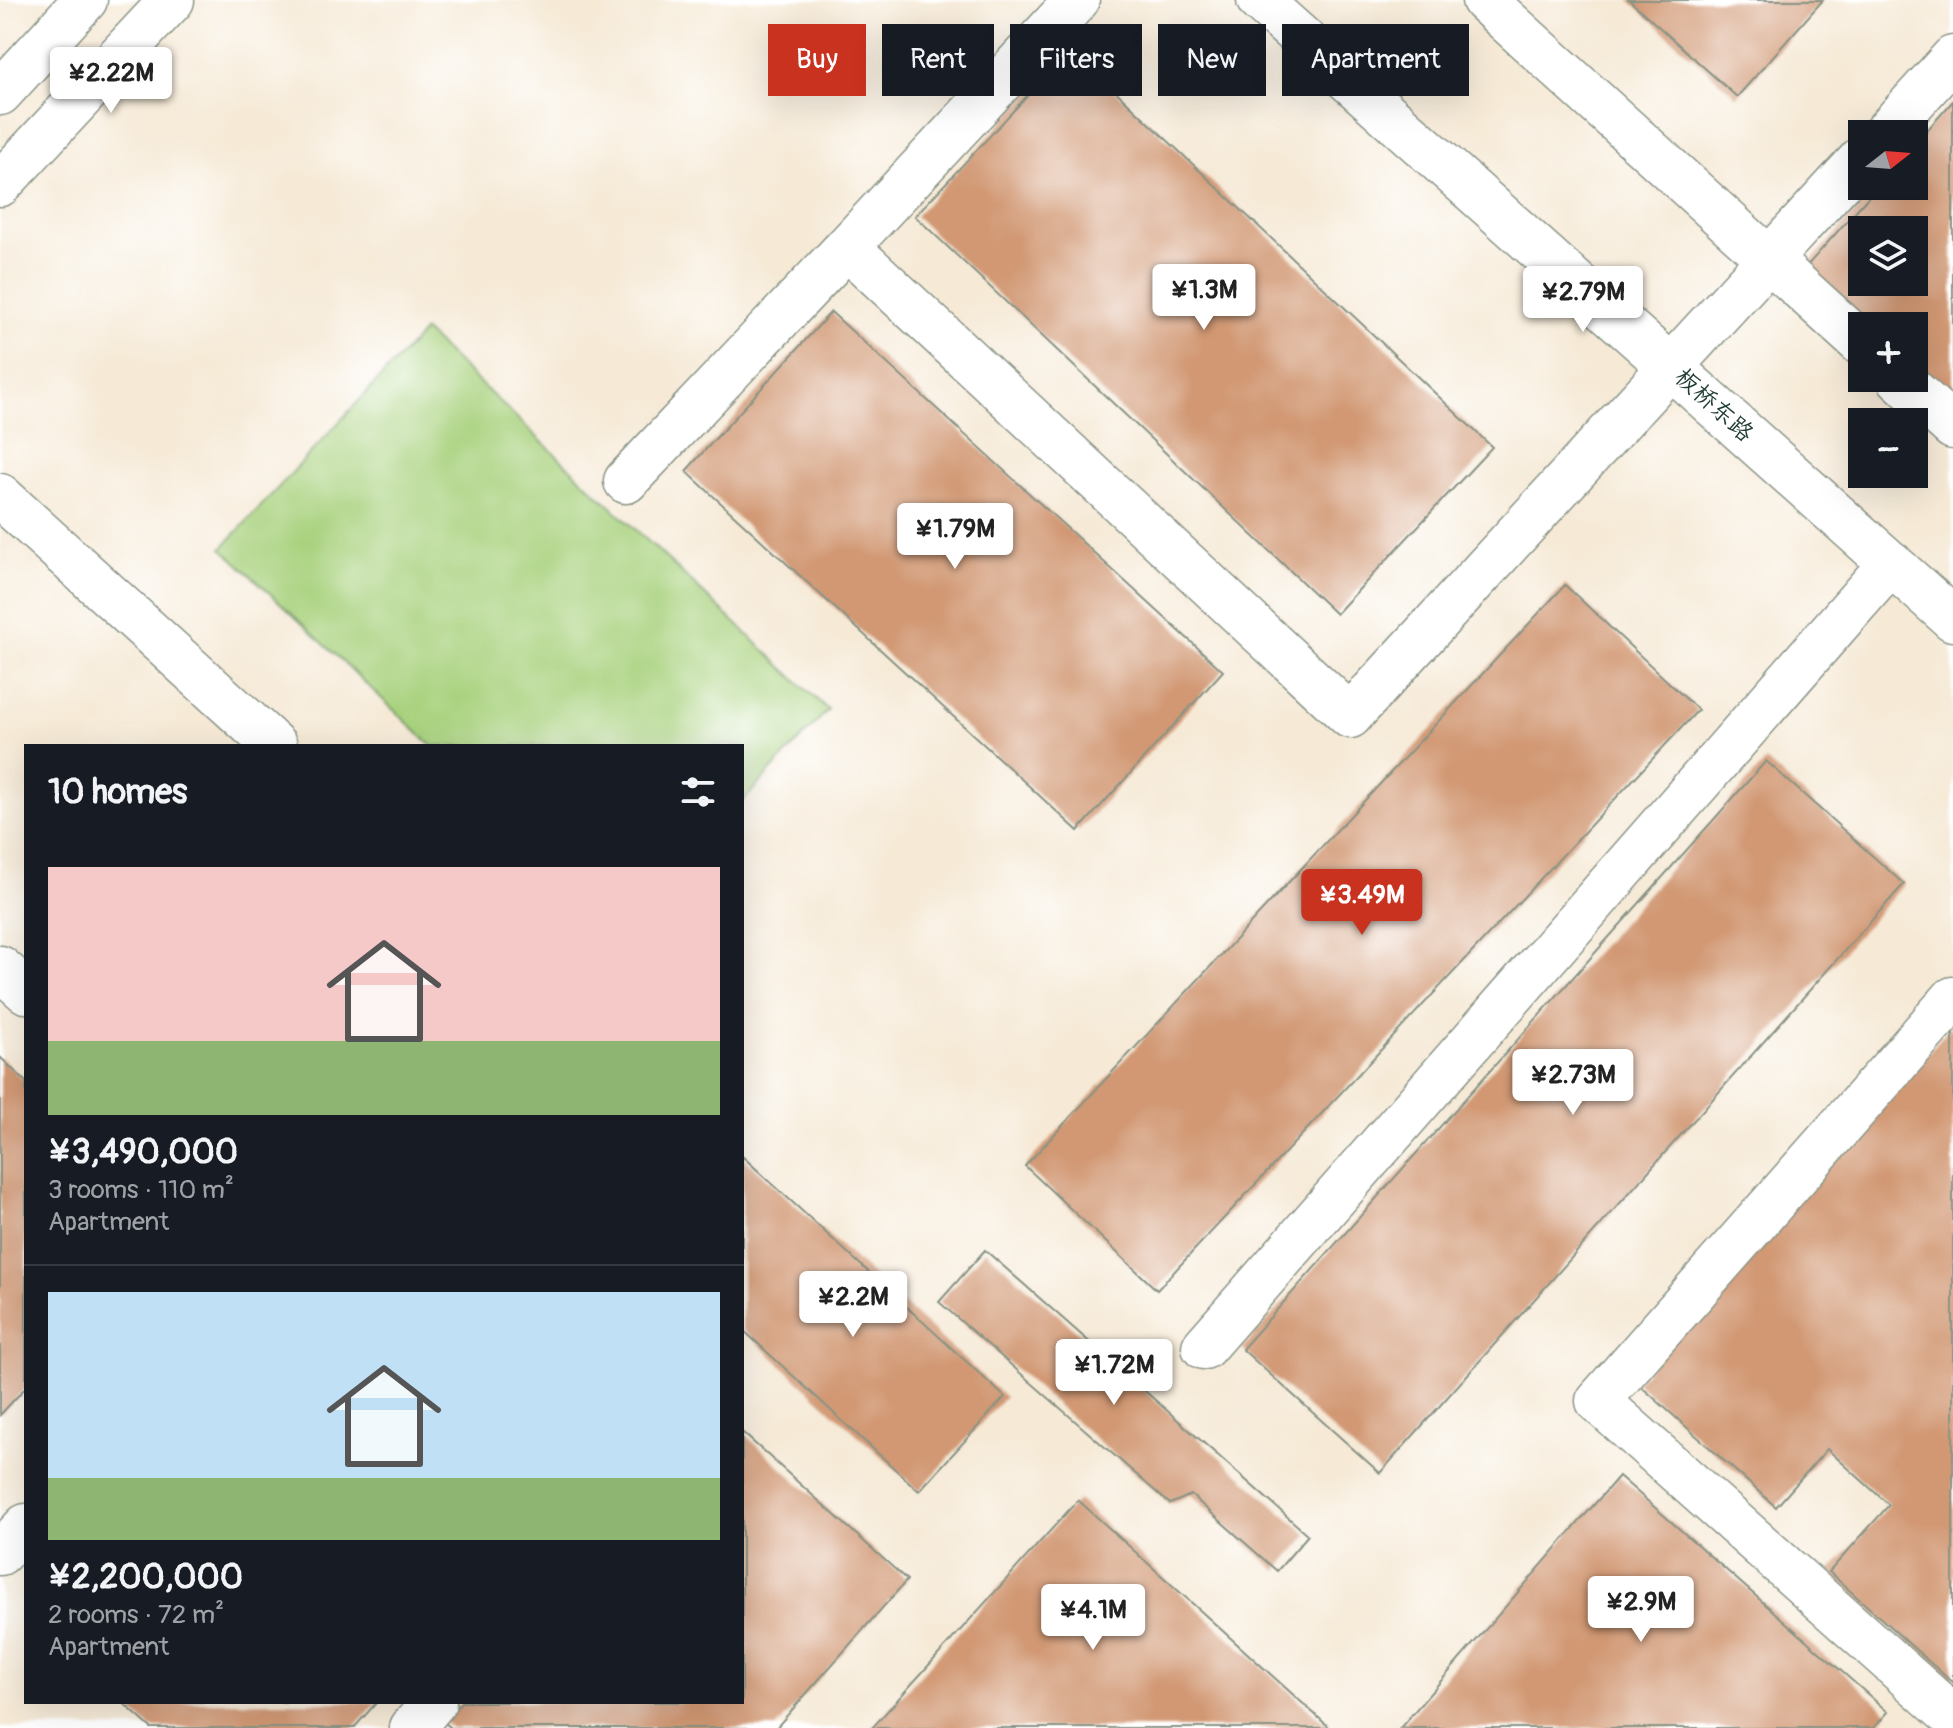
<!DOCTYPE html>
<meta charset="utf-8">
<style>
body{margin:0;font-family:Pangolin,"LXGW WenKai TC",sans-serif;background:#242831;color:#f1f3f6;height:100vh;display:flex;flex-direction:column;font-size:30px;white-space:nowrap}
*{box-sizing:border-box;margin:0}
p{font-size:26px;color:#9ea1a6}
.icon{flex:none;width:44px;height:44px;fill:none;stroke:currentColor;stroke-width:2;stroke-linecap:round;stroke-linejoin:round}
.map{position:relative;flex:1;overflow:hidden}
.panel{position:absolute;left:24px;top:744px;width:720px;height:960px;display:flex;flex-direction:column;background:#171b24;border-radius:0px;box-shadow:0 8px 32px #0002}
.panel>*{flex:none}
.top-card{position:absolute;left:768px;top:24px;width:760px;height:72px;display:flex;gap:16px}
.needle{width:52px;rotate:73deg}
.controls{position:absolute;left:1848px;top:120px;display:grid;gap:16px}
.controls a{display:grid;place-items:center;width:80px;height:80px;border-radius:0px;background:#171b24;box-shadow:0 8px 32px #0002;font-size:40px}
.price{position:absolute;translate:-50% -68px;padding:0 18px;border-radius:8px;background:#fff;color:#222;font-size:26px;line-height:52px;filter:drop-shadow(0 2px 4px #0008)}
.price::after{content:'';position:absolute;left:50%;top:48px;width:24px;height:18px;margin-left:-12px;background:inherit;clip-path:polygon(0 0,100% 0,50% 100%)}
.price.selected{background:#c8321e;color:#fff}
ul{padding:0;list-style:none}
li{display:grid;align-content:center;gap:16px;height:424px;padding:0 24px}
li+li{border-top:2px solid #363941}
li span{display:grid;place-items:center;height:248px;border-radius:0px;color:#555}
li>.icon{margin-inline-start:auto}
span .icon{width:144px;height:144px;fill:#fffc;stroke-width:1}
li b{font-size:34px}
h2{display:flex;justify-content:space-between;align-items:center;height:96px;padding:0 24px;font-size:34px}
.chip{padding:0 28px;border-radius:0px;background:#171b24;box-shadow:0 8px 32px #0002;font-size:28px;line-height:72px}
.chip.selected{background:#c8321e;color:#fff}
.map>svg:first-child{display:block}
.green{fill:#a8d17d;stroke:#648758;stroke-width:2}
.building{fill:#d19873;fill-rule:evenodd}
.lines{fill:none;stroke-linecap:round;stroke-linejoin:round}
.minor-casing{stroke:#8a9486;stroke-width:47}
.major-casing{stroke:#8a9486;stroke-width:47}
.minor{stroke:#fff;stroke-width:44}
.major{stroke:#fff;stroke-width:44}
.labels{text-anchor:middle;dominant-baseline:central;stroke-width:6;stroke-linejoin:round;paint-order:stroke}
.street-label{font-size:24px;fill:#1f3d34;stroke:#fff}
</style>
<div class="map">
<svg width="1953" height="1728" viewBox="0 0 1953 1728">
<rect width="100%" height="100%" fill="#fff"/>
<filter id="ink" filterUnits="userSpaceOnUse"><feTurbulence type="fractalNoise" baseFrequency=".0125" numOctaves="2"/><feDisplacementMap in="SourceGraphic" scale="16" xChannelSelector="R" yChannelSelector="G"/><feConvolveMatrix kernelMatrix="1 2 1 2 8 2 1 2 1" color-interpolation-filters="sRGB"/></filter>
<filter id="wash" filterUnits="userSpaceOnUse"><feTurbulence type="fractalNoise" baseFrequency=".006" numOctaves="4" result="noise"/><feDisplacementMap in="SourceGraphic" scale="32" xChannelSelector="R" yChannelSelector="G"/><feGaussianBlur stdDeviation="1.8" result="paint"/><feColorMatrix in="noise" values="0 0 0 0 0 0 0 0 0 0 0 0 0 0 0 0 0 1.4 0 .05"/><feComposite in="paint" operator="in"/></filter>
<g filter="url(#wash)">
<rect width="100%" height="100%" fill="#f6ead7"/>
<path class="green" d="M424,331l404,379 -86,92v-56h-310l-210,-198z"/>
<g id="blocks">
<path class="building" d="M1629,0h194l-86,97z
M1071,49l421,398 -156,167 -421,-398z
M1953,101v300l-39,-35v-40h-45l-64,-58 73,-82h36v-41zM1862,230h52v52h-52z
M831,312l392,359 -145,160 -392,-360z
M1565,585l133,125 -541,580 -132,-124z
M1766,761l138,123 -524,589 -138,-124z
M1953,1024v659l-124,-111 60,-67 -62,-56 -51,58 -140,-125z
M0,1057l26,25v305l-26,28z
M742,1156l263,241 -86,94 -177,-162z
M985,1250l323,285 -31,36 -86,-76 -21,9 -231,-202z
M742,1432l165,148 -131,148h-325l-7,-6 17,-20h281z
M1619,1476l269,236 -14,16h-474z
M1078,1500l252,228h-458z
M122,1702h255l-23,26h-203z"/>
</g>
</g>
<g filter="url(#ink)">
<use href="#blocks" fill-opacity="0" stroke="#8a9486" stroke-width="2"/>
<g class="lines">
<g class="minor-casing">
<path id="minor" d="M1259,0l694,619
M1484,0l378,344
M1884,134l69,-76
M847,247l230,-247
M1899,378l54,49
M626,481l221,-234 503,469 512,-558
M0,496l275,250
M0,968l26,23
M1953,999l-355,402 355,316
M1204,1347l687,-784
M0,1553l26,-27
M412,1728l22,-26"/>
</g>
<g class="major-casing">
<path id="major" d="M0,93l85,-93
M0,184l172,-184"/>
</g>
<use href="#minor" class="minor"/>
<use href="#major" class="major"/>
</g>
</g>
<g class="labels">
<g class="street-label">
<text transform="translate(1714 405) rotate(42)">板桥东路</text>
</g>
</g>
</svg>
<div class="controls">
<a><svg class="needle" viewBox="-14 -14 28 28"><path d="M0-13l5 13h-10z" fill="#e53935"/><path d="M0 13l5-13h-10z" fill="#9ea1a6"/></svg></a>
<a><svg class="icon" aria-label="layers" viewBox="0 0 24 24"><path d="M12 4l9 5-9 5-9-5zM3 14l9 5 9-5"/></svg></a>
<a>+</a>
<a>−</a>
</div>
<b class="price" style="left:111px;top:115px">¥2.22M</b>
<b class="price" style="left:1204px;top:332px">¥1.3M</b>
<b class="price" style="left:1583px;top:334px">¥2.79M</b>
<b class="price" style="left:955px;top:571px">¥1.79M</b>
<b class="price selected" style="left:1362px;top:937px">¥3.49M</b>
<b class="price" style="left:1573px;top:1117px">¥2.73M</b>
<b class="price" style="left:853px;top:1339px">¥2.2M</b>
<b class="price" style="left:1114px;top:1407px">¥1.72M</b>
<b class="price" style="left:1641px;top:1644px">¥2.9M</b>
<b class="price" style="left:1093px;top:1652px">¥4.1M</b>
<div class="top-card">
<a class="chip selected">Buy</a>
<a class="chip">Rent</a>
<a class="chip">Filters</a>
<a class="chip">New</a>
<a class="chip">Apartment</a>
</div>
<section class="panel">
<h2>10 homes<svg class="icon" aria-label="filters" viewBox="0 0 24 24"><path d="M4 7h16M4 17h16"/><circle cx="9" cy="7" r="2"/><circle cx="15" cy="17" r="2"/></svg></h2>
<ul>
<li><span style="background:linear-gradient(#f6c9c9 70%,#8fb573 0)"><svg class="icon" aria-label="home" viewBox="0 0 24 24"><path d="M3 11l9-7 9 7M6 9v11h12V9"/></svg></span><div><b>¥3,490,000</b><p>3 rooms · 110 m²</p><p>Apartment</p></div></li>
<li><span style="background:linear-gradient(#bfe0f5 75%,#8fb573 0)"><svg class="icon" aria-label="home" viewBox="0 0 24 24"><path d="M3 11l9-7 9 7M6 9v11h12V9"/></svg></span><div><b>¥2,200,000</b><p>2 rooms · 72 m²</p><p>Apartment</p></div></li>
</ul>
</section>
</div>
